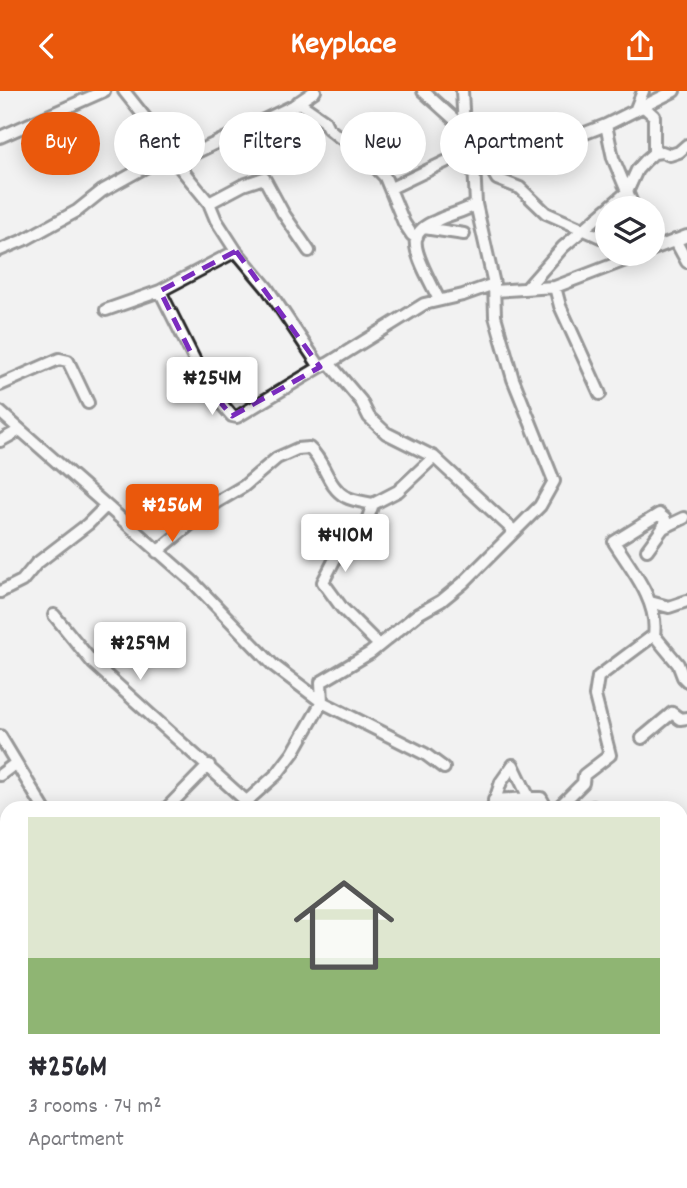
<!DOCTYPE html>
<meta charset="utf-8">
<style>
body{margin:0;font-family:Dekko,sans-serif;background:#f2f2f3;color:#2b2b33;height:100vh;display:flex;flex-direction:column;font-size:26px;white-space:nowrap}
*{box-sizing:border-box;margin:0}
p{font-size:23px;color:#7c7c81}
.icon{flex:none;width:38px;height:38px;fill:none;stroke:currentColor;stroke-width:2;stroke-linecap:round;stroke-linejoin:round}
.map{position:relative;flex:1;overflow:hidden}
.sheet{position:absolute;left:0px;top:710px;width:688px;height:387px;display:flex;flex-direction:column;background:#fff;border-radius:21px 21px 0 0;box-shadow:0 4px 18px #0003}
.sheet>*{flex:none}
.top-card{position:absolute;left:21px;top:21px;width:646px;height:63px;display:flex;gap:14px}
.buttons{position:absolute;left:595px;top:105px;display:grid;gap:14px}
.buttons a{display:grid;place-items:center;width:70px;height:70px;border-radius:50%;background:#fff;box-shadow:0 4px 18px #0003;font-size:35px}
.price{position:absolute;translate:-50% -60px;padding:0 16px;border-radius:7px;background:#fff;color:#222;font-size:23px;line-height:46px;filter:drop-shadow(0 2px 4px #0008)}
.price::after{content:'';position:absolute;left:50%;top:42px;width:21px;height:16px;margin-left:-10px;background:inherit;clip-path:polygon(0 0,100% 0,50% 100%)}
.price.active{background:#ea580c;color:#fff}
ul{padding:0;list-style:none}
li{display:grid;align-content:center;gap:14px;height:371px;padding:0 28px}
li span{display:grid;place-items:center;height:217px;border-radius:0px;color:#555}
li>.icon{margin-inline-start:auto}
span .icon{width:126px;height:126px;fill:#fffc;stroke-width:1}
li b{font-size:30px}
.chip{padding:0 24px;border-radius:32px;background:#fff;box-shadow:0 4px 18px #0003;font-size:24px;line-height:63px}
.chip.active{background:#ea580c;color:#fff}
header{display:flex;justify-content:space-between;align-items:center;height:91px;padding:0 28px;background:#ea580c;color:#fff;font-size:32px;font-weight:700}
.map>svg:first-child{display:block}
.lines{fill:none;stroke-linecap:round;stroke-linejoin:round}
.minor-casing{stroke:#2b2b2b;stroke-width:16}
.highway-casing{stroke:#2b2b2b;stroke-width:21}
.minor{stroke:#fff;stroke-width:10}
.highway{stroke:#fff;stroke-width:16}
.marked{fill:none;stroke:#7b2cbf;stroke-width:5;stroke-dasharray:14 9;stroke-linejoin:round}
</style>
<header><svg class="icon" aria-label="back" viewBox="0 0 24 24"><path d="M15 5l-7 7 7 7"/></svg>Keyplace<svg class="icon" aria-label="share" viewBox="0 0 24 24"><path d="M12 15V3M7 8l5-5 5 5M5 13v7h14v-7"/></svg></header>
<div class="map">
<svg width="687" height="1097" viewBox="0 0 687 1097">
<rect width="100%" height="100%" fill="#f2f2f2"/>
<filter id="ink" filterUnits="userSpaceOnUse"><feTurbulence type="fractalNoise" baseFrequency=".0143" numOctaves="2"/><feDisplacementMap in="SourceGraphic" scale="14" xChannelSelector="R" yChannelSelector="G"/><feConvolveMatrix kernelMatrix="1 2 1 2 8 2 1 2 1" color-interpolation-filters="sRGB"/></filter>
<g filter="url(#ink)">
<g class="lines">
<g class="minor-casing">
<path id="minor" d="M124,0l27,34 18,29
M423,0l41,37
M298,11l26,18 4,8 11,9 15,8 31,32 19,46 8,12 5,2
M644,16l10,9v37
M635,20l8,-20
M606,34l7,33 21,50
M0,46l104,-46
M176,71l117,-56 22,-15
M487,71l10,17 23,9 26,25 61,27
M474,73l33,-9 27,-14 41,-4 31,-12 68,-34
M391,97l79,-38
M209,112l34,-18 21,-7 19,35 26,38
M424,137l40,6
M675,149l12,22
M653,158l34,-13
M0,159l26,-11 51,-28 25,-20 67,-37 40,49 7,17 20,31 31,37 53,79 9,-4 32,38 8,16 17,16 48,24 80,74
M555,196l5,19 40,88
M526,198l37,-42 64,-55 10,-22 9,-10 8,-7 8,-1 8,3 9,-3 8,-7
M160,200l49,98 23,27 5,1 10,-6 73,-44
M494,200l61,-4 86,-33
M439,209c-6,-14 -26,-46 -23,-61 2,-9 12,-15 20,-18 13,-7 28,-9 40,-17
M106,219l54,-19 76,-40
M329,272l95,-59 39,-9 31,-11
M0,294l59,-26 9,2 20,42
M0,321l192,169 81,84 49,37 103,52 19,14
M0,350l20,-11
M373,413l-9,25 -26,24 -15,29 19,26 37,37
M663,437l21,-10
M157,461l60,-50 27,-16 33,-28 20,-9 12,-1c16,13 18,39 37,49 7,4 19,5 27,7l25,-13 36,-34
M0,501l22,-11 14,-17 52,-40 18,-18
M650,511l19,5 18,-6
M54,524l39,48 153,138
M654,544l24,29 5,13 4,4
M0,645l44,73
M642,647l30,-25 8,6 7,-1
M0,684l16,-12
M494,709l35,-2
M166,718l43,-44
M238,718l39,-35 16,-21 29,-51 -1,-20 49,-29 48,-39 23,-13 22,-18 77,-77 14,-25 -41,-102 -18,-63 -1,-32 -18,-80 -2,-40 -10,-36 -2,-37
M492,718l9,-27 12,-17 16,33h12l6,11
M557,718l26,-26 1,-8 26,-20 -15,-59 3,-19 56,-42c5,-33 -23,-66 -40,-93l45,-28 6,5 -2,9 -16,22
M565,718l9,-4 5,4
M587,718l6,-2 3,2
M681,743l6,2
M0,772l7,-5
M681,842l6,8
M0,897l7,-3
M232,1090l1,7
M338,1090l4,7
M596,1090v7
M78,1097l10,-7"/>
</g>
<g class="highway-casing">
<path id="highway" d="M681,794l6,-4
M374,1097l11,-7"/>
</g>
<use href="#minor" class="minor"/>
<use href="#highway" class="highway"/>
</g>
</g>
<path d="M0 0H687V1097H0ZM236,160l84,116 -88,49 -23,-27 -49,-98z" fill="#f2f2f2" fill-opacity=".55" fill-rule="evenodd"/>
<path class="marked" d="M236,160l84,116 -88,49 -23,-27 -49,-98z"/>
</svg>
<div class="buttons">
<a><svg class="icon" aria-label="layers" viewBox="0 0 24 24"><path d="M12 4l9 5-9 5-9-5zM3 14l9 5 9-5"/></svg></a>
</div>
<b class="price" style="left:212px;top:326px">₦254M</b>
<b class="price active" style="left:172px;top:453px">₦256M</b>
<b class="price" style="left:345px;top:483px">₦410M</b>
<b class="price" style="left:140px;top:591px">₦259M</b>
<div class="top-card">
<a class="chip active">Buy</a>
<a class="chip">Rent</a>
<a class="chip">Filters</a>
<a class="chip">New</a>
<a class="chip">Apartment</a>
</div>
<section class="sheet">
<ul>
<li><span style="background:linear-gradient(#dfe7d0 65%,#8fb573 0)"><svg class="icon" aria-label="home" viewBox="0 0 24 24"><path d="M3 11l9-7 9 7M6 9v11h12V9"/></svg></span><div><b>₦256M</b><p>3 rooms · 74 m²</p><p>Apartment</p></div></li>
</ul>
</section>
</div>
